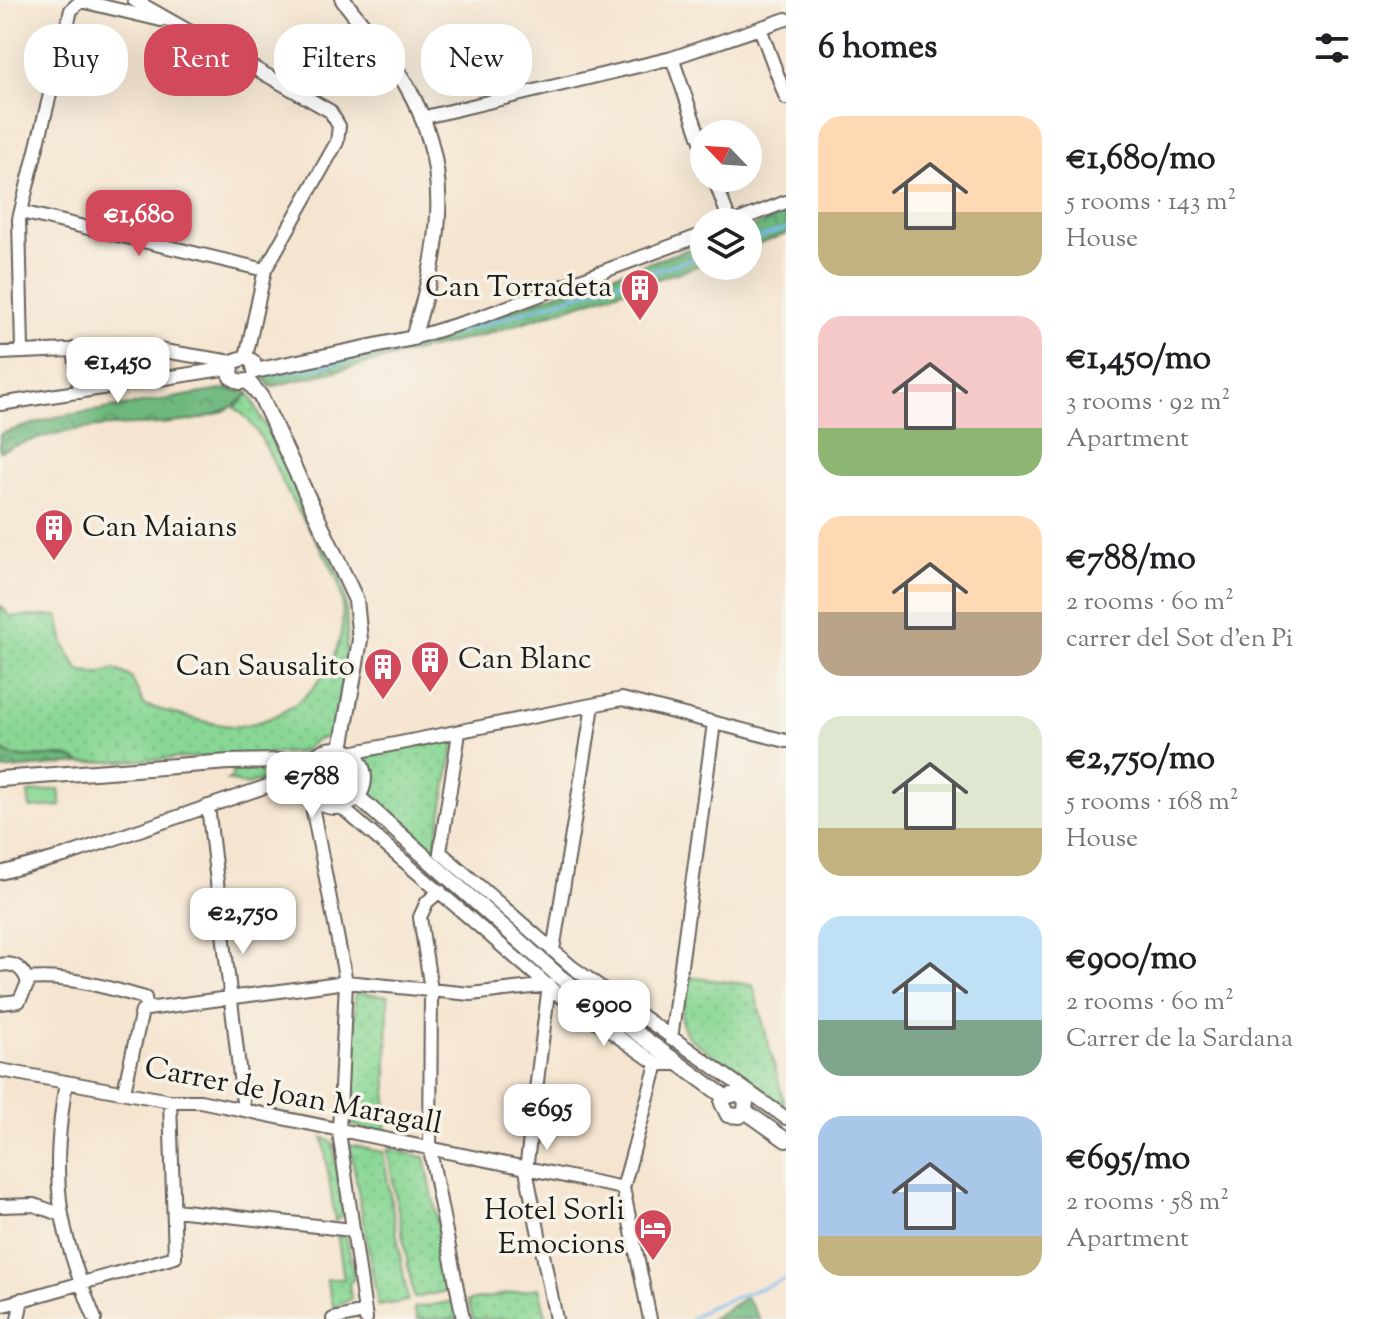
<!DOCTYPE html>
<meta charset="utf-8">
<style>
body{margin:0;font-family:"Sorts Mill Goudy",serif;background:#f6f6f6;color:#202124;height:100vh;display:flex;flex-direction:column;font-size:30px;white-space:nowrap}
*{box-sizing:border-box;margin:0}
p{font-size:26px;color:#757577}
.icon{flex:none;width:44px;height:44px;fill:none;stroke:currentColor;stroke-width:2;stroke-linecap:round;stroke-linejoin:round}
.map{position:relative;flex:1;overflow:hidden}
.sheet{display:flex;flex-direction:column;background:#fff;width:600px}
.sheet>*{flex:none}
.hud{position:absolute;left:24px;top:24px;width:642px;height:72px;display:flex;gap:16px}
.needle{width:52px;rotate:295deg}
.fabs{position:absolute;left:690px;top:120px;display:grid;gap:16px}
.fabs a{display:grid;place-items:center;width:72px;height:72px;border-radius:50%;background:#fff;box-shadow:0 8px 32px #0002;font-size:40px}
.price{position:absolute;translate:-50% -68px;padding:0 18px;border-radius:16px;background:#fff;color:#222;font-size:26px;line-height:52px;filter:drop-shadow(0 2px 4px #0008)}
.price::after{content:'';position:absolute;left:50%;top:48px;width:24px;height:18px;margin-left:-12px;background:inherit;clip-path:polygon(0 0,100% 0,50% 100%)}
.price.active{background:#d1495b;color:#fff}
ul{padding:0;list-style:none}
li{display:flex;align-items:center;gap:24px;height:200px;padding:0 32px}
li span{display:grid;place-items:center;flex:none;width:224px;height:160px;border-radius:24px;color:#555}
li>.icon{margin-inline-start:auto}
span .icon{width:96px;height:96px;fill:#fffc;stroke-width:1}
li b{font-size:34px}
h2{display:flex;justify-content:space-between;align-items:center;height:96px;padding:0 32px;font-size:34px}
.tag{padding:0 28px;border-radius:32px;background:#fff;box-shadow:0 8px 32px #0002;font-size:28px;line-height:72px}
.tag.active{background:#d1495b;color:#fff}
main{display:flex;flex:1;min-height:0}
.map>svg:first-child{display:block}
.green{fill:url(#green-dots);stroke:#527a58;stroke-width:2}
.forest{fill:url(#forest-crowns);stroke:#456a4d;stroke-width:2}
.pitch{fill:#89d795;stroke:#527a58;stroke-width:2}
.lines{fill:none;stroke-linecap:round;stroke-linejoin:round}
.stream{stroke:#7dbbf0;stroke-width:3}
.minor-casing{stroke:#68625b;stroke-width:16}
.tertiary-casing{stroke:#68625b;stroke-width:18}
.minor{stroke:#fff;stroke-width:12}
.tertiary{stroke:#fff;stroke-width:14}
.labels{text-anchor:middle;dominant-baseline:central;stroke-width:7;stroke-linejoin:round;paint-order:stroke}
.poi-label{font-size:30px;fill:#1c1c1c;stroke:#f7f3e8;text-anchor:end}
.street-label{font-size:30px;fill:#1c1c1c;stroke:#f7f3e8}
</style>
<main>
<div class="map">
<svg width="786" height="1319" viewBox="0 0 786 1319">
<defs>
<pattern id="green-dots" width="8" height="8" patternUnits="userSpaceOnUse" patternTransform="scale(2)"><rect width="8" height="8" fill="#89d795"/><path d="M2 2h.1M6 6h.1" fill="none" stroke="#76b880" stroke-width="1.8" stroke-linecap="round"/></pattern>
<pattern id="forest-crowns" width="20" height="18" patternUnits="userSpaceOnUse" patternTransform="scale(2)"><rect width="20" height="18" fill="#6eb87e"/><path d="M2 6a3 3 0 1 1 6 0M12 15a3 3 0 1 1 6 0" fill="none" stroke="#5a9566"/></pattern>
</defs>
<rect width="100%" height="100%" fill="#f7f3e8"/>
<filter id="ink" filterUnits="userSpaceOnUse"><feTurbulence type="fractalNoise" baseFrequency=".0125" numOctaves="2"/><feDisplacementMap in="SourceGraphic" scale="16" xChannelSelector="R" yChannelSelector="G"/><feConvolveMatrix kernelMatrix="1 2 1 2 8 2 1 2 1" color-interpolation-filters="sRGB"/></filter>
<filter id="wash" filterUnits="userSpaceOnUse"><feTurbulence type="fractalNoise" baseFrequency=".006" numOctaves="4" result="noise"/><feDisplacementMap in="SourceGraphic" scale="32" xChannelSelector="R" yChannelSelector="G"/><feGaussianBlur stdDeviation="1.8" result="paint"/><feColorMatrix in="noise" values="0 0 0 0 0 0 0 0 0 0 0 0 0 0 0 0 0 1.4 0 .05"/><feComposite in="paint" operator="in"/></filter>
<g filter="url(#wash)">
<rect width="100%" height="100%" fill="#f5e5d0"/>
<path class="green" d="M249,393l93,188c12,57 0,99 -11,155l-15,4 -14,12 -221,11c-24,-18 -62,6 -81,-15v-143l10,11h48l6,28 15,27 19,3 17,-5 16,8 13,28c21,6 75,23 95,21 68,-8 118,-73 100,-140 -8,-28 -36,-64 -50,-91 -16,-29 -27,-68 -54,-87z
M455,739l-21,116 -66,-61 3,-19 -9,-18z
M314 777a21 21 0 1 1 42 0a21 21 0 1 1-42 0Z
M279,765l1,8 -32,12 -21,-5 6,-4 -2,-9z
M688,977l65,8 32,121 -97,-69 -7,-16z
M355,992l33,4 -2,138 -35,-9z
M323,1137l10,6 10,71 -8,7z
M350,1145l33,7 25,149 -30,5z
M387,1149l38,8 26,133 -37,8z
M337,1233l10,5 7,41 -5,4 2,16 -17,9 -8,-29h18z
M539,1288l8,31h-74l-5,-18z
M455,1301l4,18h-42l-3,-11z"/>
<path class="forest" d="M786,214v20l-38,14v-20z
M704,244v20l-220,71 -214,52 -8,-14 149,-30z
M227,389l22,4c-37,40 -108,28 -159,35 -31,3 -61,13 -90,23v-17l56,-17z
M0,748c19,21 57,-3 81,15l-81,7z
M746,1297l14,22h-49z"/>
<path class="pitch" d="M59,789l2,17 -31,2 -2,-15z"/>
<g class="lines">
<path class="stream" d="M748,241l38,-12
M272,375l131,-25 301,-95
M691,1319l18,-12 77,-28"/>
</g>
</g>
<g filter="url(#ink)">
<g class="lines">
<g class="minor-casing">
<path id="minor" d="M134,0l196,111 9,15 -2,16 -72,128 -19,87
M760,28l26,70
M672,58l32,92
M421,118l251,-60 114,-39
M714,178l16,44
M21,212l244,58
M734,222l52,-20
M413,338l62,-19 229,-85
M74,349l6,43
M22,350l-3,-131 52,-209 10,-9 80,19
M0,353l139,-6 93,15
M0,404l229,-36
M459,733l-19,119 132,115 214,151
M350,753l272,-54 164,42
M317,801l-4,10 33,171 -7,150 27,187
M208,806l36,304
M340,806l220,190 97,68h20
M0,873l64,-17 218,-75h24
M440,891l-13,11 -7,15 11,73 -1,160 33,169
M553,950l40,-244
M0,965c15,-3 24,4 28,18l-9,18 -19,2
M27,979c41,-4 79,8 118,19l2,11
M549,985l-23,185 30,149
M671,1039l43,-316
M0,1070l170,31h30l423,87
M66,1082c-16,99 -9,144 29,237
M124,1091l18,-80 5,-2 199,-27 125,12 78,-9
M0,1206l34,-1 26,9
M175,1210l177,20
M0,1306l175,-49 -5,-156
M18,1319l4,-20
M333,1319l31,-7
M650,1319l-27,-131 34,-124"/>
</g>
<g class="tertiary-casing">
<path id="tertiary" d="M255,371l158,-33c27,-89 43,-170 -8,-255 -18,-29 -41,-56 -62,-83
M248,381l13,16 95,203 4,40 -19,109
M248,381l-8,1 -9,-5 1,-15 14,-5 7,5 2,9
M306 778a29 29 0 1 1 58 0a29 29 0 1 1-58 0Z
M0,779l229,-17 53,-1 25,7
M357,796l204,182 164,119
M725,1097l-3,6 6,12 12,1 5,-5
M725,1097l14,-4 7,8 -1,10
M745,1111l41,29"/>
</g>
<use href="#minor" class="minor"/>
<use href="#tertiary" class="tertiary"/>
</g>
</g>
<defs>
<g id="building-pin" transform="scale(2)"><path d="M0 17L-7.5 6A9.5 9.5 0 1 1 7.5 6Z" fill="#d1495b" stroke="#f7f3e8"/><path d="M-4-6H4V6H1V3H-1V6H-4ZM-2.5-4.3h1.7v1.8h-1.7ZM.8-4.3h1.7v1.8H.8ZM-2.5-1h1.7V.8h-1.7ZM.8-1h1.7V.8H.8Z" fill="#fff"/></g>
<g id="hotel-pin" transform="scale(2)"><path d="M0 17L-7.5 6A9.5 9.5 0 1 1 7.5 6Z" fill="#d1495b" stroke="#f7f3e8"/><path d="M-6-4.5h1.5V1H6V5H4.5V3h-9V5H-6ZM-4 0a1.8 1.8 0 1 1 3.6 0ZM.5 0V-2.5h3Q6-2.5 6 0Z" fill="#fff"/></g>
</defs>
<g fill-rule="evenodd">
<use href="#building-pin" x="640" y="288"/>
<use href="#building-pin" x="54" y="528"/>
<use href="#building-pin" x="430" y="660"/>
<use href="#building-pin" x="383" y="667"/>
<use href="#hotel-pin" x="653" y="1228"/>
</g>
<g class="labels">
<g class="poi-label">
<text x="612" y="288">Can Torradeta</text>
<text x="82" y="528" text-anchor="start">Can Maians</text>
<text x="458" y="660" text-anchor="start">Can Blanc</text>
<text x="355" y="667">Can Sausalito</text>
<text x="625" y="1211">Hotel Sorli<tspan x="625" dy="34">Emocions</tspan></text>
</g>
<g class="street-label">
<text transform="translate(293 1097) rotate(11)">Carrer de Joan Maragall</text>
</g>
</g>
</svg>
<div class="fabs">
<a><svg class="needle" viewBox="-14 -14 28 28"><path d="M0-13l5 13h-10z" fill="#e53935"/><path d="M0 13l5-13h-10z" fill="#757577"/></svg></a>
<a><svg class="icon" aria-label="layers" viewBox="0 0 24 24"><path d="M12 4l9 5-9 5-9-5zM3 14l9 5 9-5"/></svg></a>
</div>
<b class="price active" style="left:139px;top:258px">€1,680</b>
<b class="price" style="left:118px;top:405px">€1,450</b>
<b class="price" style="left:312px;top:820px">€788</b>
<b class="price" style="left:243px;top:956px">€2,750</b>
<b class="price" style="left:604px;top:1048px">€900</b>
<b class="price" style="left:547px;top:1152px">€695</b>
<div class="hud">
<a class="tag">Buy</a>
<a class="tag active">Rent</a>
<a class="tag">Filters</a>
<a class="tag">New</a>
</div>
</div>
<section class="sheet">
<h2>6 homes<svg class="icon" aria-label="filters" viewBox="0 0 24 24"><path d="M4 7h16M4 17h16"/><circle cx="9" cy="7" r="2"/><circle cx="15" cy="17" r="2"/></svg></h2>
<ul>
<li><span style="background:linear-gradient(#ffd9b3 60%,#c2b280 0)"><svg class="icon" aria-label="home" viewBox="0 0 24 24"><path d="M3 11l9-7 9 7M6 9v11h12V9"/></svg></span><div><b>€1,680/mo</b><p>5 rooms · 143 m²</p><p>House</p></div></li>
<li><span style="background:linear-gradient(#f6c9c9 70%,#8fb573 0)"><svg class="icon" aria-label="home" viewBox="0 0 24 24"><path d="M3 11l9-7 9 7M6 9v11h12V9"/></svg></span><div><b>€1,450/mo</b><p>3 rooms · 92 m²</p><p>Apartment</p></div></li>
<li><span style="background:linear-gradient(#ffd9b3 60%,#b9a48a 0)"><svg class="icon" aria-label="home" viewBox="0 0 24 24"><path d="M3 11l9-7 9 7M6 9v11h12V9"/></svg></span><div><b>€788/mo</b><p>2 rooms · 60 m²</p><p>carrer del Sot d'en Pi</p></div></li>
<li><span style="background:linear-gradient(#dfe7d0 70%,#c2b280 0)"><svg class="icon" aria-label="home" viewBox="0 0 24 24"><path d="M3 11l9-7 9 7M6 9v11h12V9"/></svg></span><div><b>€2,750/mo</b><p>5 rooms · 168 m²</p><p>House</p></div></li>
<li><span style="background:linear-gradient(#bfe0f5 65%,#7fa58c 0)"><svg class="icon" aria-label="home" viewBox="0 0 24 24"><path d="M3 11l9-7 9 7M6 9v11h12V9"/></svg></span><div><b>€900/mo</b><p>2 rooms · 60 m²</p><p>Carrer de la Sardana</p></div></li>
<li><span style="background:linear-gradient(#a9c7e8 75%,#c2b280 0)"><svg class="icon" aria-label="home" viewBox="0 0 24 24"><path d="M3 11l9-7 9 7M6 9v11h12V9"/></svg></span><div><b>€695/mo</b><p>2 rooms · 58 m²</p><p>Apartment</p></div></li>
</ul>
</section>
</main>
